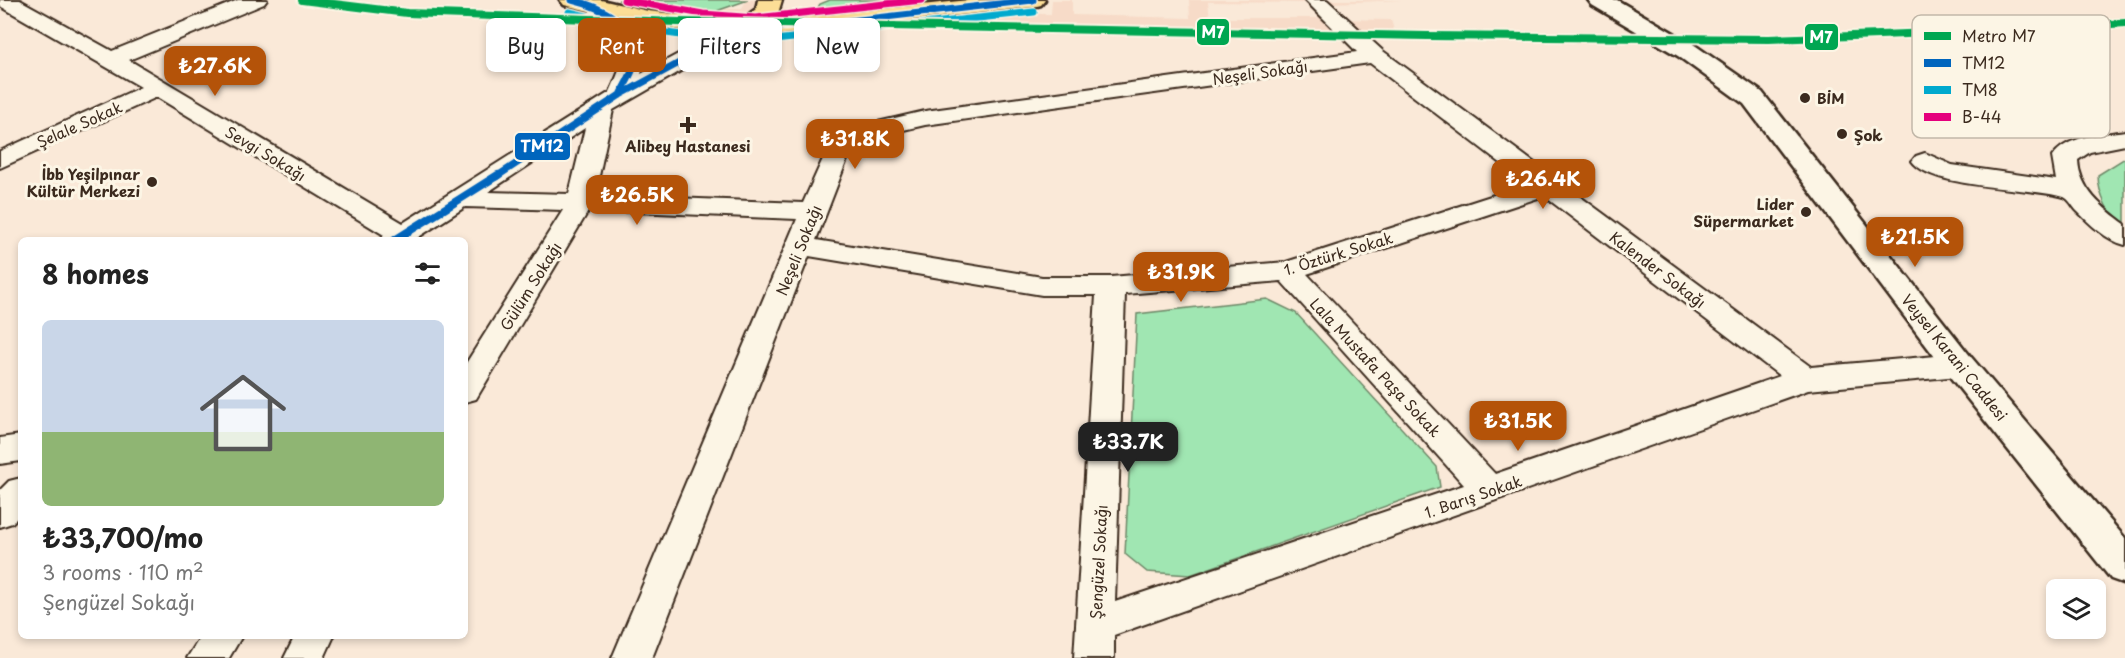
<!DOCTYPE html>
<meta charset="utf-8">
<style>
body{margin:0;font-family:"Playpen Sans",sans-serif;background:#f6f6f6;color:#222;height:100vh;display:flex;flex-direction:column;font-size:22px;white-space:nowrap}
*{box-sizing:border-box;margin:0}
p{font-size:20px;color:#767676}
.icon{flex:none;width:33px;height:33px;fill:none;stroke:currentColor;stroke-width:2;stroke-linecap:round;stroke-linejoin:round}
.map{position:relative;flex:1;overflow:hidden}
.drawer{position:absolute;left:18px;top:237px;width:450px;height:402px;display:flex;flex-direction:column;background:#fff;border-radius:9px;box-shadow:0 3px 9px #0003}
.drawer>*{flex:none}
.banner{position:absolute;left:486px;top:18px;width:570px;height:54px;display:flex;gap:12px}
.tools{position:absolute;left:2046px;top:579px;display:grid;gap:12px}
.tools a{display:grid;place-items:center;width:60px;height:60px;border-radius:9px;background:#fff;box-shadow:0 3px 9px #0003;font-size:30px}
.price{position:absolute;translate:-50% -51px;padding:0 14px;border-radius:12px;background:#b45309;color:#fff;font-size:20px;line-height:39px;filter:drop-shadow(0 2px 3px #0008)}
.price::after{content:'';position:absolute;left:50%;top:36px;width:18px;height:14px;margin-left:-9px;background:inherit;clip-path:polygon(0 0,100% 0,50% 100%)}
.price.active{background:#222;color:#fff}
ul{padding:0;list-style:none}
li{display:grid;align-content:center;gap:12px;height:318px;padding:0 24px}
li span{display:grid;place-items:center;height:186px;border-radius:9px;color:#555}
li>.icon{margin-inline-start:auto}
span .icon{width:108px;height:108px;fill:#fffc;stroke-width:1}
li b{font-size:26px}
h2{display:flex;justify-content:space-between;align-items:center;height:72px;padding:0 24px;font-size:26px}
.pill{padding:0 21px;border-radius:9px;background:#fff;box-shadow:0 3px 9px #0003;font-size:21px;line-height:54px}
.pill.active{background:#b45309;color:#fff}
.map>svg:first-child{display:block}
.built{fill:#f7dbc8;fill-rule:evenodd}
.green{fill:#a0e6b2;stroke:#6e8868;stroke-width:1.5}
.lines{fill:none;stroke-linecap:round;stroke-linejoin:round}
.minor-casing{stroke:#3b2a1e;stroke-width:4}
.tertiary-casing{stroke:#3b2a1e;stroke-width:5}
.primary-casing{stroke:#3b2a1e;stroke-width:5}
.minor{fill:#fcf5e5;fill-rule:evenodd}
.tertiary{fill:#fcf5e5;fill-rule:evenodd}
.primary{fill:#fcde96;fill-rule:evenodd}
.bus-1-far1-casing{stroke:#fcf5e5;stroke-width:10}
.bus-1-casing{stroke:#fcf5e5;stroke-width:13}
.bus-2-casing{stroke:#fcf5e5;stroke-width:10}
.bus-3-casing{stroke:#fcf5e5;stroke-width:10}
.bus-1-far1{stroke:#0065bd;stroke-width:7}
.bus-1{stroke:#0065bd;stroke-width:8}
.bus-2{stroke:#00a9ce;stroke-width:7}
.bus-3{stroke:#e5007d;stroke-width:7}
.metro-1-casing{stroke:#fcf5e5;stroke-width:12}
.metro-1{stroke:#00a651;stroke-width:8}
.poi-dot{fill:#3b2a1e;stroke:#fcf5e5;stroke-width:2}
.labels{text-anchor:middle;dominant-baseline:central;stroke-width:6;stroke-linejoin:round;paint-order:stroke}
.far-poi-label{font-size:14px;font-weight:bold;fill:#3b2a1e;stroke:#fcf5e5;text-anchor:start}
.street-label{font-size:15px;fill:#3b2a1e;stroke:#fcf5e5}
.poi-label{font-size:15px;font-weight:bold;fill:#3b2a1e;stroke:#fcf5e5;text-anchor:end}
.key{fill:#fcf5e5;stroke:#c2b8a9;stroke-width:1.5}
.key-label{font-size:16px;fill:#3b2a1e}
.line-badge{stroke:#fcf5e5;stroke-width:2}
.badge-label{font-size:16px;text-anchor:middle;font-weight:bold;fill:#fff}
</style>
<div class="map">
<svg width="2125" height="658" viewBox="0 0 2125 658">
<rect width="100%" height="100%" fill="#fae9d8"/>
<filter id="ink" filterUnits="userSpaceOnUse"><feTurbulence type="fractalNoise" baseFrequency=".0167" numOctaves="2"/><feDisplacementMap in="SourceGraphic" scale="12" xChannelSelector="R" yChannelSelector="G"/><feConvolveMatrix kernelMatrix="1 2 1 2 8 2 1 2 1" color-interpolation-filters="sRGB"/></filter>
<g filter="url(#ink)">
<path class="built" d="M746,0h24l-3,9 128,1 23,-10 -2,12 135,2 1,-14h20v15l118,3 -1,-18h213l-69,3 4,16 54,1 3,10 -708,-12 6,-10 50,1zM1208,2l106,1 4,15h-108z"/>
<path class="green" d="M618,0h130l-43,15h-12z
M830,0h144l-151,14 -5,-7 2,-3z
M2125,158v69c-16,-8 -27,-34 -27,-52z
M1267,299l29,14 141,154 3,20 -250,88 -43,-3 -22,-18 12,-240z"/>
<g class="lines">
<g class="minor-casing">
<path id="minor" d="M0,0h20l92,51 126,-51h29l-3,4 -135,56 274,163 207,-131c13,-29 21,-45 -6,-69 -6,-5 -13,-9 -18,-16l4,-4c18,-3 50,25 54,43 3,9 0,19 -3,28l93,-50 8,-2 8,2 3,5 -3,5 -45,23 -92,53 -18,85 208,8 27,-60 26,-16 69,-16 432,-59 -52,-52h22l56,51 428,316 148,-13 11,3 4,8 -4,8 -11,3 -151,14 -694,245v23h-40l22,-363h-54l-233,-39 -157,402h-40l185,-439 -208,-9 -113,189 -11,3v-37l98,-155 -98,-3 -51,33h-33l3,-5 -227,-138 -157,71v-17l141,-64 -141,-81zM1370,63l158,121 -242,78 -175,15h-69l-226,-37 34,-88 23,-15 52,-12zM585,128l-16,66 -81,-2zM1544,196l236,180 -285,98 -188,-200zM1281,281l183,204 -349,117 10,-308z
M2125,131v14l-35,7 -12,8c1,29 25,48 47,64v21c-19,-5 -35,-21 -49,-35 -4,-5 -7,-11 -12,-13 -35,-10 -132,-8 -152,-36l4,-5 9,-3 27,12 104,15 -4,-23c15,-22 49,-22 73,-26z
M21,435v26l-21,3v-26z
M21,478v36l-9,9 -12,4v-37l9,-9z
M201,636h41l-13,22h-42z
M295,636h39l-10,22h-40z"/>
</g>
<g class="tertiary-casing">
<path id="tertiary" d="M1588,0h29l79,46 66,46 209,265 154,181v46l-14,-5 -164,-206 -203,-269 -66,-48 -86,-51z"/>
</g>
<g class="primary-casing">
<path id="primary" d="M560,0h41l47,11 90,11 18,-13 2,-9h24l-3,10 -9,11 199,-21h76l-4,5 -8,2 -277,30 -54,-4 -54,-8 -84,-20z"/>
</g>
<use href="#minor" class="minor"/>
<use href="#tertiary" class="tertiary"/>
<use href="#primary" class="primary"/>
<g class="bus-1-far1-casing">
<path id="bus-1-far1" d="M572,0c25,6 66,23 64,55 -1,15 -10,27 -16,40
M496,177l124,-82 122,-66 82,-5 209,-24"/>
</g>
<g class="bus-1-casing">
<path id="bus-1" d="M395,240l103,-65"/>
</g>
<g class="bus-2-casing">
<path id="bus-2" d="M569,12l77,18 55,8 55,4 278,-30"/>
</g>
<g class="bus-3-casing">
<path id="bus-3" d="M624,0l79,14 53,4 166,-18"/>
</g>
<use href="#bus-1-far1" class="bus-1-far1"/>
<use href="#bus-1" class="bus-1"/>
<use href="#bus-2" class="bus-2"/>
<use href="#bus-3" class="bus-3"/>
<g class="metro-1-casing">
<path id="metro-1" d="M302,0l105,13 271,9 749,14 342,3 274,-10 82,-6"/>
</g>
<use href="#metro-1" class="metro-1"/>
</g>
</g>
<g class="poi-dot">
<circle cx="1805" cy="98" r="6"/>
<path d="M685 116h6v6h6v6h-6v6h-6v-6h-6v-6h6z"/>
<circle cx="1842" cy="134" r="6"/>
<circle cx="152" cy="182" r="6"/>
<circle cx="1806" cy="212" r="6"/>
</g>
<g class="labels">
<g class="far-poi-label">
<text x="1817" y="98">BİM</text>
</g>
<g class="street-label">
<text transform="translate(1260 72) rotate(-8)">Neşeli Sokağı</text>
<text transform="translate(79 124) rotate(-24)">Şelale Sokak</text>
<text transform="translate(266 153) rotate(31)">Sevgi Sokağı</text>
<text transform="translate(798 250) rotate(-68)">Neşeli Sokağı</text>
<text transform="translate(1338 253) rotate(-17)">1. Öztürk Sokak</text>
<text transform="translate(1658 269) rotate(37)">Kalender Sokağı</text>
<text transform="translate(530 286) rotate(-58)">Gülüm Sokağı</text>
<text transform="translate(1955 357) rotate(51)">Veysel Karani Caddesi</text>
<text transform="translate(1376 367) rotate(47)">Lala Mustafa Paşa Sokak</text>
<text transform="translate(1473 496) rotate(-19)">1. Barış Sokak</text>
<text transform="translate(1098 562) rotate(-87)">Şengüzel Sokağı</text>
</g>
<g class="poi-label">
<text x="1854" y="134" text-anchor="start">Şok</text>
<text x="688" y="145" text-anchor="middle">Alibey Hastanesi</text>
<text x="140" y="173">İbb Yeşilpınar<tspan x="140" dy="17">Kültür Merkezi</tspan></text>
<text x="1794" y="203">Lider<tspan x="1794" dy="17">Süpermarket</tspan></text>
</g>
</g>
<rect x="1912" y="15" width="198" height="123" rx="9" class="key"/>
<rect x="1924" y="32" width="27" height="8" fill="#00a651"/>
<rect x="1924" y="59" width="27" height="8" fill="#0065bd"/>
<rect x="1924" y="86" width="27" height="8" fill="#00a9ce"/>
<rect x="1924" y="113" width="27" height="8" fill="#e5007d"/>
<g class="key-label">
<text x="1962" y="42">Metro M7</text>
<text x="1962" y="69">TM12</text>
<text x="1962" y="96">TM8</text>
<text x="1962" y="123">B-44</text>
</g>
<g class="line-badge">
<rect x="1196" y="18" width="34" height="28" rx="6" fill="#00a651"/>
<rect x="1804" y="23" width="35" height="28" rx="6" fill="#00a651"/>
<rect x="514" y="132" width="57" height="29" rx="6" fill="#0065bd"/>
</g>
<g class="badge-label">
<text x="1213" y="38">M7</text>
<text x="1821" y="43">M7</text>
<text x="542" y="152">TM12</text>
</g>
</svg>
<div class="tools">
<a><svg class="icon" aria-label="layers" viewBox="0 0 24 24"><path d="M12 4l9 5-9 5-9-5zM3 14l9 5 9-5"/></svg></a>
</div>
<b class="price" style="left:215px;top:97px">₺27.6K</b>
<b class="price" style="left:855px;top:170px">₺31.8K</b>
<b class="price" style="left:1543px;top:210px">₺26.4K</b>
<b class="price" style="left:637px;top:226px">₺26.5K</b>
<b class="price" style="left:1915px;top:268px">₺21.5K</b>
<b class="price" style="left:1181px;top:303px">₺31.9K</b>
<b class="price" style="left:1518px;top:452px">₺31.5K</b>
<b class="price active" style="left:1128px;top:473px">₺33.7K</b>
<div class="banner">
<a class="pill">Buy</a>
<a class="pill active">Rent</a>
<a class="pill">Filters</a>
<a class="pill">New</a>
</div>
<section class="drawer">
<h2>8 homes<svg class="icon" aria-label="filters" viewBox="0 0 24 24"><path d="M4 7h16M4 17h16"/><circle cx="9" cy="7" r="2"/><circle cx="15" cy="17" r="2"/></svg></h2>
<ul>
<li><span style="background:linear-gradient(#c9d6e8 60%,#8fb573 0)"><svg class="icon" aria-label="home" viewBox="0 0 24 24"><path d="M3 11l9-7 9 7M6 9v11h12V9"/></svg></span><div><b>₺33,700/mo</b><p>3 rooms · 110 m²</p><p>Şengüzel Sokağı</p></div></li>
</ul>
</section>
</div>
